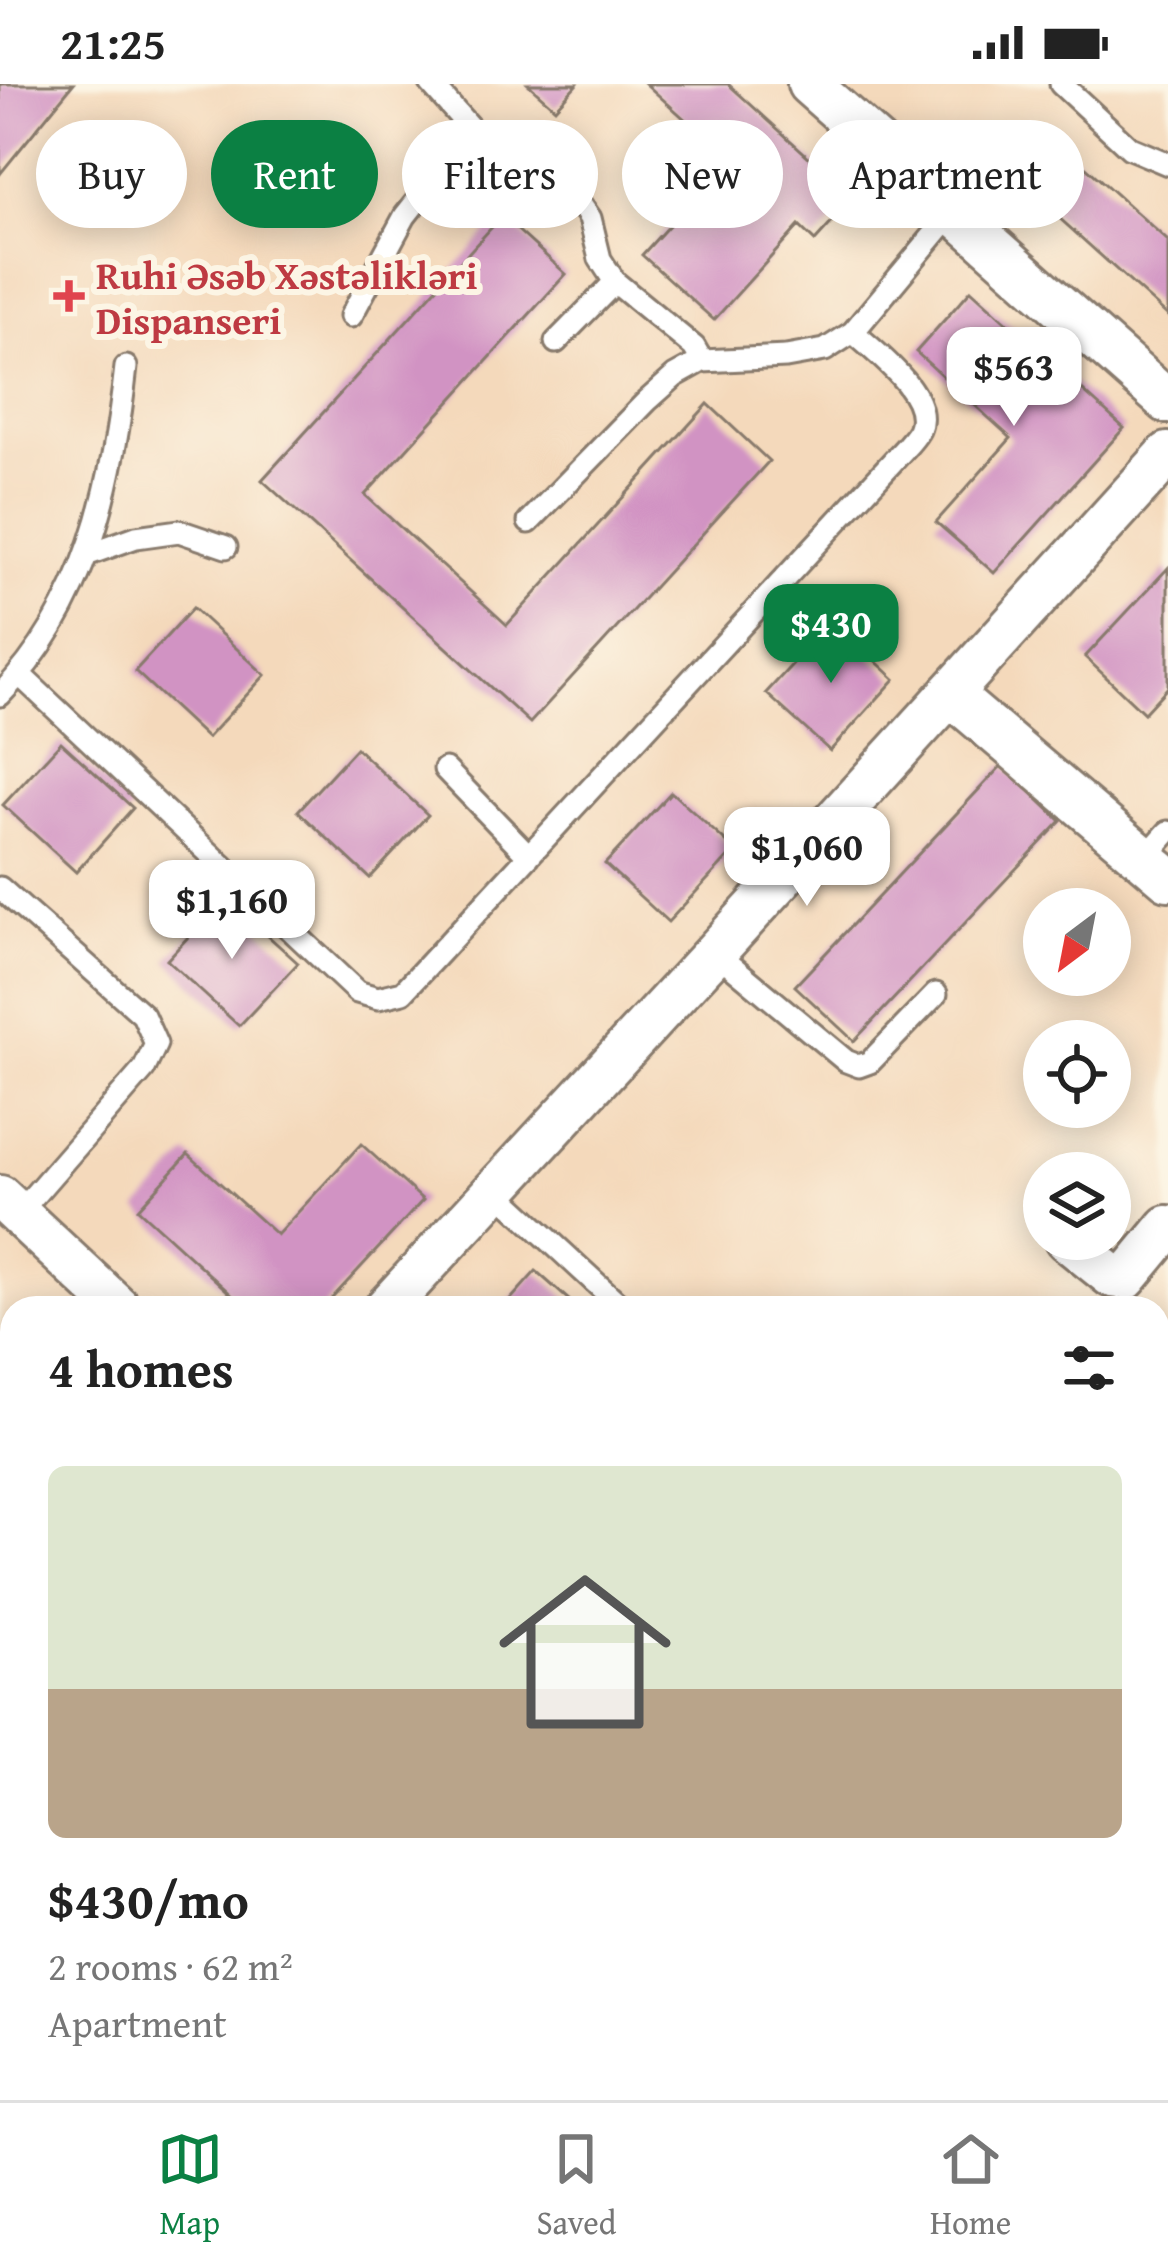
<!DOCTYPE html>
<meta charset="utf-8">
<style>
body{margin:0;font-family:"Gentium Book Plus",serif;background:#f2f2f2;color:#222;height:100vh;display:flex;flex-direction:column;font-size:45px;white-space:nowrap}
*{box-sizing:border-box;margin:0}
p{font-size:39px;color:#767676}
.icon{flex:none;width:66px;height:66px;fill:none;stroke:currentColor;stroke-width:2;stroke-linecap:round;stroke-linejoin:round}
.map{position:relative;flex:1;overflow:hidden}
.sheet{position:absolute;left:0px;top:1212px;width:1170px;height:804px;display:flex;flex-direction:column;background:#fff;border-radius:36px 36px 0 0;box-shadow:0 6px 30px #0003}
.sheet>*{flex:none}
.banner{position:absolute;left:36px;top:36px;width:1098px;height:108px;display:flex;gap:24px}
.needle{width:78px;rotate:212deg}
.buttons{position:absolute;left:1023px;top:804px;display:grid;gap:24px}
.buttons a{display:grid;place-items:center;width:108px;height:108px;border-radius:50%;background:#fff;box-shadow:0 6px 30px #0003;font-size:60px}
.price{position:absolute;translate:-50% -102px;padding:0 27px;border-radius:24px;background:#fff;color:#222;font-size:39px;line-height:78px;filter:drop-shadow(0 3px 6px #0008)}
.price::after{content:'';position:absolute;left:50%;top:72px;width:36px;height:27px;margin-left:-18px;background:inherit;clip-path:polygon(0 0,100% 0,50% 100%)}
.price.on{background:#0b8043;color:#fff}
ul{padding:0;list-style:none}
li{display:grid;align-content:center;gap:24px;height:636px;padding:0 48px}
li+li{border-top:3px solid #e0e0e0}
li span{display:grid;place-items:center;height:372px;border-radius:18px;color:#555}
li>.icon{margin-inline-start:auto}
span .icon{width:216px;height:216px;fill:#fffc;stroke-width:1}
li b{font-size:51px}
h2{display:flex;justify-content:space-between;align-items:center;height:144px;padding:0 48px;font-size:51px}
.chip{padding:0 42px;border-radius:54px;background:#fff;box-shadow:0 6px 30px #0003;font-size:42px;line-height:108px}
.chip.on{background:#0b8043;color:#fff}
.status{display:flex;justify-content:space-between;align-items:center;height:84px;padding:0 60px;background:#fff;direction:ltr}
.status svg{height:33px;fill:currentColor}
.tabs{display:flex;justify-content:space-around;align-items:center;height:168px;border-top:3px solid #e0e0e0;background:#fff;font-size:33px;color:#767676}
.tabs a{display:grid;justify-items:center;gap:6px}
.tabs .on{color:#0b8043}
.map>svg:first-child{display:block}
.building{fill:#d193c3}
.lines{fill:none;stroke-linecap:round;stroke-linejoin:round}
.lane-casing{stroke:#887a6c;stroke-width:27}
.street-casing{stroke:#887a6c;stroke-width:48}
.lane{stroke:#fff;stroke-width:21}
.street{stroke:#fff;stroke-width:42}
.health-dot{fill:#e0444e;stroke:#fcf5e5;stroke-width:4.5}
.labels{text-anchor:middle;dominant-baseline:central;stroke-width:12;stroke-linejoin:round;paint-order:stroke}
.health-label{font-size:39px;font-weight:bold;fill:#be3a42;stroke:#fcf5e5;text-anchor:start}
</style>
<div class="status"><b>21:25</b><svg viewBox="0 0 49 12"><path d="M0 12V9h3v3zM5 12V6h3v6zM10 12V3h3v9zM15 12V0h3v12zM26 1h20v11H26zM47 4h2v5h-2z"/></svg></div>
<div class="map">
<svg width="1168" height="2016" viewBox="0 0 1168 2016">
<rect width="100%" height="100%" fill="#fcf5e5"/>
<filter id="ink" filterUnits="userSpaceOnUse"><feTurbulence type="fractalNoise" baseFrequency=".00833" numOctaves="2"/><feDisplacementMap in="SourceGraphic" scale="24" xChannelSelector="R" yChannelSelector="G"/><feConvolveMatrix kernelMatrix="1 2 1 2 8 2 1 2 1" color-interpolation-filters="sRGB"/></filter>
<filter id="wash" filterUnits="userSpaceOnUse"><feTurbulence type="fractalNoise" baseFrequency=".004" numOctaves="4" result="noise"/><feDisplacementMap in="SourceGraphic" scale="48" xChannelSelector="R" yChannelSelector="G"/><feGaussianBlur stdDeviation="2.7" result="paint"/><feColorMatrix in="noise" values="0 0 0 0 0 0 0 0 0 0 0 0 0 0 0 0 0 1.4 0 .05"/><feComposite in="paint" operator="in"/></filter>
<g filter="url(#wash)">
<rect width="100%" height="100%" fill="#f4d9bb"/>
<g id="blocks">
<path class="building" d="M0,0h73l-73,90z
M528,0h49l-22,24z
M646,0h82l126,114 -39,43 -16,-15 -85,94 -72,-65 87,-96z
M1045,46l123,111v75l-161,-145z
M502,132l64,58 -201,221 142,130 201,-221 61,57 -239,262 -268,-243z
M971,206l153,138 -130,145 -58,-51 75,-84 -95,-86z
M1168,484v119l-24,26 -59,-56z
M193,524l72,67 -58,63 -72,-67z
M832,537l63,58 -65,72 -64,-58z
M61,658l72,66 -57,64 -73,-67z
M356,664l72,67 -58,63 -72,-67z
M1002,681l59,56 -207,220 -59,-55z
M671,708l64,58 -67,72 -63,-58z
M225,813l73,66 -59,63 -72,-66z
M361,1060l62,56 -100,108h-77l-108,-99 50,-55 89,81z
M536,1187l42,37h-75z
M1158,1417l10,9v136l-10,-9z
M1158,1608l10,9v84l-10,-9z
M1158,1779l10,10v22l-10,11z"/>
</g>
</g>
<g filter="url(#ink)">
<use href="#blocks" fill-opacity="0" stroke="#887a6c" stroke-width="3"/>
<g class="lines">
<g class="lane-casing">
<path id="lane" d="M431,0l56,63 91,54 12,17 10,41 15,23 79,65 8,14
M1061,0l69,64 38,16
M351,232l54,-100 19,-24 63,-45
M556,258l59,-60
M529,438l118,-121 28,-25 27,-15 84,-4 39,-7 28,-18 99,-119
M89,470l47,-17 43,-6 47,16
M20,591l337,317 21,6 25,-6 504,-546c4,-5 9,-10 12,-16 15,-35 -43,-77 -66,-98
M0,611c86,-88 113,-208 126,-328
M445,685l84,87
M1144,775l24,-27
M0,804l143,127 13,29 -12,25 -126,145
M715,868l131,109 13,5 11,-4 66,-68
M495,1106l128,118
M0,1837l3,-5
M388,2016l10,-12"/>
</g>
<g class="street-casing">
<path id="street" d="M809,0l359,318
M950,610l218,185
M0,1113l119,111
M1066,1155l46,37 14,2 42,-51
M386,1224l329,-356 453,-498
M0,1357l12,-14
M0,1880l12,-17
M965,2004l13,12"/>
</g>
<use href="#lane" class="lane"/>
<use href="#street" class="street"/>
</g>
</g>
<path class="health-dot" d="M63 194h12v12h12v12h-12v12h-12v-12h-12v-12h12z"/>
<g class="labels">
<g class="health-label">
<text x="96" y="190">Ruhi Əsəb Xəstəlikləri<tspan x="96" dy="45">Dispanseri</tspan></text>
</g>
</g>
</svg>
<div class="buttons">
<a><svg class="needle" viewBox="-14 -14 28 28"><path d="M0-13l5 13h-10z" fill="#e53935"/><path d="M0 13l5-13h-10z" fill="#767676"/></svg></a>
<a><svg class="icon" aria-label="locate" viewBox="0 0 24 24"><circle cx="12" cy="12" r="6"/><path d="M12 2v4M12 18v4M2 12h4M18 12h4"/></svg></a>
<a><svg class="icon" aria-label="layers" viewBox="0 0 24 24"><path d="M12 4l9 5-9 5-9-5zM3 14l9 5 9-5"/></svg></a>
</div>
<b class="price" style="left:1014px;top:345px">$563</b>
<b class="price on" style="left:831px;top:602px">$430</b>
<b class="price" style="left:807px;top:825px">$1,060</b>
<b class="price" style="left:232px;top:878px">$1,160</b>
<div class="banner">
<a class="chip">Buy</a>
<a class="chip on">Rent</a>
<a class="chip">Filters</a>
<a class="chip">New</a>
<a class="chip">Apartment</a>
</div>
<section class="sheet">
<h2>4 homes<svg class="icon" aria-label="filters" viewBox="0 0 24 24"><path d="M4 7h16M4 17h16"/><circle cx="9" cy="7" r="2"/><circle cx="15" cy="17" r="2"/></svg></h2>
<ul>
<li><span style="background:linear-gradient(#dfe7d0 60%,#b9a48a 0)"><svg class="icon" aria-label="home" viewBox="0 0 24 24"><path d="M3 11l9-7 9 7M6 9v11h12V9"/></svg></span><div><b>$430/mo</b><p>2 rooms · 62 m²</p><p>Apartment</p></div></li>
</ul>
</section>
</div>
<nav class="tabs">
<a class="on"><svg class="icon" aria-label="map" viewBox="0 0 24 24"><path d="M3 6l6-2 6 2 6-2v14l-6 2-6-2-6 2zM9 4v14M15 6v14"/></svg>Map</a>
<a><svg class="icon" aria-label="saved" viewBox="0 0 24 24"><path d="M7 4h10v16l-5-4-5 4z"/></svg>Saved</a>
<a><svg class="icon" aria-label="home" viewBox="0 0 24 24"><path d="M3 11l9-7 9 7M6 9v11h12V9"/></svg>Home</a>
</nav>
